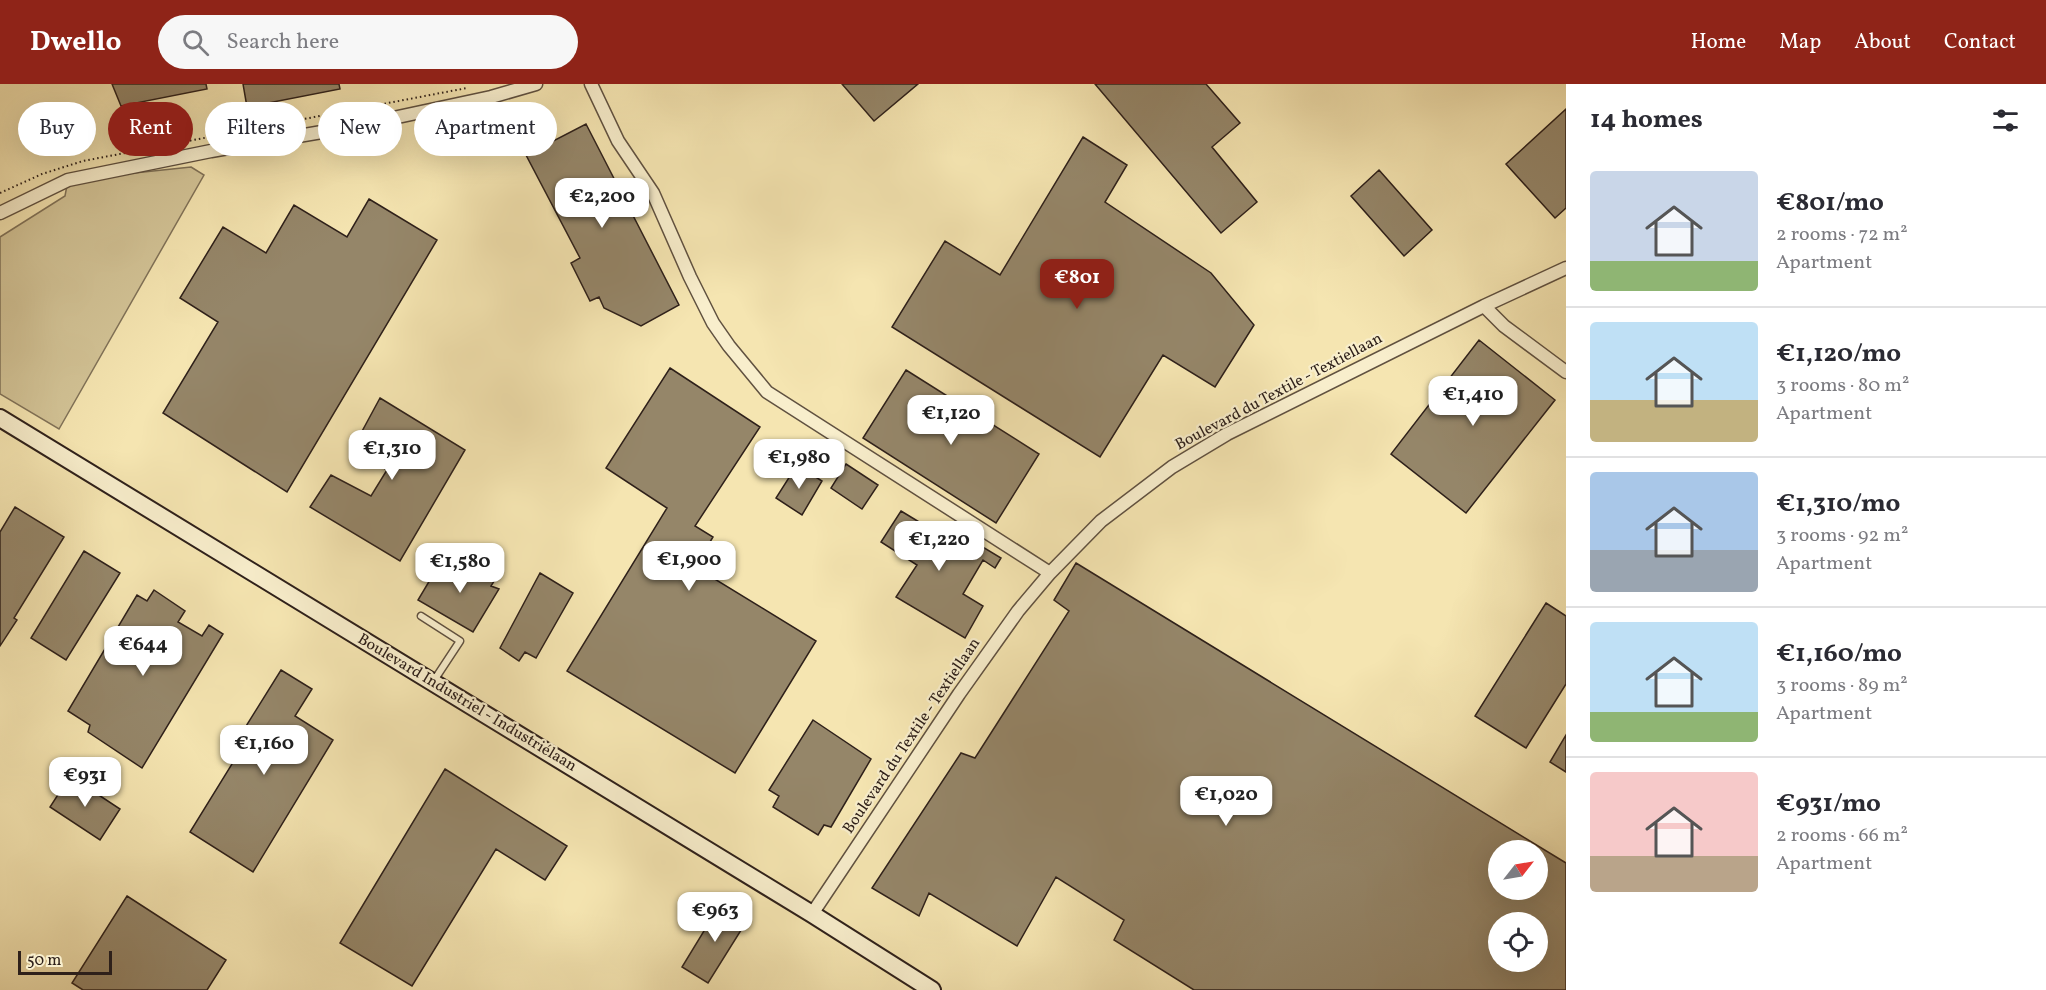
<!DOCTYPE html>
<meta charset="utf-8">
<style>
body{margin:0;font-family:Vollkorn,serif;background:#f7f7f7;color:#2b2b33;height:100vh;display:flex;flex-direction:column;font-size:22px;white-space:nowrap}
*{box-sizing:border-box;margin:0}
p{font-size:20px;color:#7c7c81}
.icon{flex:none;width:33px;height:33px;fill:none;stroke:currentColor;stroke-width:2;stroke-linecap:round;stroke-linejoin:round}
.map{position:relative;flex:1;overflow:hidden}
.drawer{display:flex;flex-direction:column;background:#fff;width:480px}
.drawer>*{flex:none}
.banner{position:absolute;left:18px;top:18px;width:570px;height:54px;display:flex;gap:12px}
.needle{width:39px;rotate:59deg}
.tools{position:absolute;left:1488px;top:756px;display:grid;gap:12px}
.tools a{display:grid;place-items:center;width:60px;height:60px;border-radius:50%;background:#fff;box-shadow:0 6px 24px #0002;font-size:30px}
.scale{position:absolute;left:18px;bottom:15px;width:94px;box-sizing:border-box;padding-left:6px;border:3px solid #2e201a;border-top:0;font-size:16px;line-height:21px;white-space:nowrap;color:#2e201a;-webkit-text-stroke:4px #f8eecc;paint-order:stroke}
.price{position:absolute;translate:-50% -51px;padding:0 14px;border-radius:12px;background:#fff;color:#222;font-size:20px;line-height:39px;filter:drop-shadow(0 2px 3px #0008)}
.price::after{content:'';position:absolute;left:50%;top:36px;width:18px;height:14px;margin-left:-9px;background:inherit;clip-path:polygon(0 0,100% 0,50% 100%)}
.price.on{background:#8f2418;color:#fff}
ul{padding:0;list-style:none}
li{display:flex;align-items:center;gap:18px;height:150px;padding:0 24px}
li+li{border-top:2px solid #e1e1e2}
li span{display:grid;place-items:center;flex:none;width:168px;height:120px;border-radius:6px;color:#555}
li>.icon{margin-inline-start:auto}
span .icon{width:72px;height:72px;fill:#fffc;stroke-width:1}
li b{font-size:26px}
h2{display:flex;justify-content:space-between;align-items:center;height:72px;padding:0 24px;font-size:26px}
.chip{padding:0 21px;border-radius:27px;background:#fff;box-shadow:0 6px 24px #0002;font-size:21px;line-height:54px}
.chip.on{background:#8f2418;color:#fff}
header{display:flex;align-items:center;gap:36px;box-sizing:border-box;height:84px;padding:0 30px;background:#8f2418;color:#fff}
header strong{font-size:28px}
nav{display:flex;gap:33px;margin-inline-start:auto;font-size:21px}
.search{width:420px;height:54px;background:#f7f7f7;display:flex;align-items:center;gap:15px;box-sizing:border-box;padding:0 21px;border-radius:33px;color:#7c7c81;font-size:22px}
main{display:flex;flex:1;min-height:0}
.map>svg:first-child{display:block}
.green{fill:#d3c497;stroke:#807258;stroke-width:1.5}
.building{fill:#958669;stroke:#2e201a;stroke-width:1.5;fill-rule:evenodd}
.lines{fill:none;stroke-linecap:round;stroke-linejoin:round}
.lane-casing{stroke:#605140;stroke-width:9}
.street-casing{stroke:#605140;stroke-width:15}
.secondary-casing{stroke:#2e201a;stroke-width:20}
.path{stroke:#2e201a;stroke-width:2;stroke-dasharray:1.5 3;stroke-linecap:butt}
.lane{stroke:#f8eecc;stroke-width:6}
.street{stroke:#f8eecc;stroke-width:12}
.secondary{stroke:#f8eecc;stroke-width:16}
.labels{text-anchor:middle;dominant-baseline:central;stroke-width:4.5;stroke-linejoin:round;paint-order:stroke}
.street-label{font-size:16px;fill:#2e201a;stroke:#f8eecc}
</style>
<header>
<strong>Dwello</strong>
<div class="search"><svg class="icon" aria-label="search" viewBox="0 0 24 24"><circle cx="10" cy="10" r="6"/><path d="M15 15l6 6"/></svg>Search here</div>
<nav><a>Home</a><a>Map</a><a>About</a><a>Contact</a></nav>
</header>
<main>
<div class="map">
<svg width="1566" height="906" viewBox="0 0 1566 906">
<rect width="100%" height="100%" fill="#f5e5b1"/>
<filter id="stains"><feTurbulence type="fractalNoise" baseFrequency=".00333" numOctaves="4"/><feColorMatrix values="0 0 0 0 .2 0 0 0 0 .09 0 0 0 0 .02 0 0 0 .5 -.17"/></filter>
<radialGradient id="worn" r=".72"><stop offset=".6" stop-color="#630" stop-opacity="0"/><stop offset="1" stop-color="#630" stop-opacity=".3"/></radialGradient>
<path class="green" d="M191,83l13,8 -145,254 -59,-35v-157l65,-41 3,-16z"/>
<path class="building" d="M112,0h94l1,5 -86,17z
M243,0h96l1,5 -93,18z
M842,0h76l-44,37z
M1095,0h111l34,39 -28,24 45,55 -36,31z
M1566,25v99l-11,10 -49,-54z
M586,40l93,181 -38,21 -37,-18 -5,-11 -9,4 -19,-38 9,-5 -54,-103z
M1083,53l44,28 -22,37 106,71 43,52 -39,62 -52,-32 -63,102 -208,-130 53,-86 55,34z
M1379,86l53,60 -28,26 -53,-60z
M369,115l68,41 -150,252 -124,-79 55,-91 -38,-24 43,-71 43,26 28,-48 53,32z
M1479,256l76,60 -89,113 -75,-59z
M670,284l90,59 -65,99 18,11 -18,30 121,74 -81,132 -168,-102 100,-163 -61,-40z
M906,286l133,84 -43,69 -133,-85z
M380,314l85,52 -65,111 -90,-54 21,-32 40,21 16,-26 -34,-22z
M846,380l32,21 -16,24 -31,-21z
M797,381l25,16 -20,34 -26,-17z
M15,423l49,30 -50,81 3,2 -17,26v-114z
M901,427l51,31 6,-10 43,26 -6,10 -12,-8 -20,34 20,12 -18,32 -69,-41 21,-32 -36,-23z
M84,467l36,22 -54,87 -35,-22z
M443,474l29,16 5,-9 19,13 -5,8 8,3 -26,43 -55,-32z
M1076,479l490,300v127h-372l-80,-50 10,-20 -68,-43 -39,69 -88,-53 -10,23 -47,-28 89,-135 14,5 94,-147 -15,-11zM1498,766h40v40h-40zM1498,838h40v40h-40z
M540,489l33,20 -37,65 -11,-6 -6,9 -19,-13z
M154,506l31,21 -7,11 24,14 7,-11 14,9 -81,134 -54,-36 2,-7 -22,-14 69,-116 10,6z
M1546,519l20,13v68l-40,64 -51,-32z
M281,586l31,19 -17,27 38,24 -80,132 -63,-40 50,-81 -7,-4z
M813,636l58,39 -40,68 -7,-2 -6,10 -45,-28 6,-11 -10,-6z
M1566,651v37l-16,-10z
M445,685l122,77 -22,34 -49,-31 -84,137 -72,-43z
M70,692l50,33 -20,31 -50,-33z
M127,812l99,64 -19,30h-124l-11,-7z
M721,819l27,16 -40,64 -26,-16z"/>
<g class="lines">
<g class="lane-casing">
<path id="lane" d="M421,532l39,25 -27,41"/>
</g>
<g class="street-casing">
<path id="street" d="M591,0l27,57 35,52 37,84 23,46 16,23 38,46 283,181
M0,129l68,-33 143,-29 140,-24 140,-30 45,-13
M1484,222l20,20 62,46
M812,830l147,-220 59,-83 32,-38 51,-52 71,-54 55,-33 257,-128 82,-38"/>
</g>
<g class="secondary-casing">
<path id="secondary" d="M0,334l812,496 120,76"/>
</g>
<path class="path" d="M0,109l42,-19 41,-13 384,-73"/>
<use href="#lane" class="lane"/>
<use href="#street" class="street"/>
<use href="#secondary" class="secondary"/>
</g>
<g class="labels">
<g class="street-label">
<text transform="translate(1279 308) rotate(-28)">Boulevard du Textile - Textiellaan</text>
<text transform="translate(467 619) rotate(31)">Boulevard Industriel - Industriélaan</text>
<text transform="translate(912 652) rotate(-56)">Boulevard du Textile - Textiellaan</text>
</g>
</g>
<rect width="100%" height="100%" filter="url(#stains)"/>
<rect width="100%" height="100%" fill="url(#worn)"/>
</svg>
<div class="tools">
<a><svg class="needle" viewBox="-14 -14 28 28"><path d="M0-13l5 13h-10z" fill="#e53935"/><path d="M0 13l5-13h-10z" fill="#7c7c81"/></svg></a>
<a><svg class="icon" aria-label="locate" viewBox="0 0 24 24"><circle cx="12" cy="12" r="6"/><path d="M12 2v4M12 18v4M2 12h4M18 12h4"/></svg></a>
</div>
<div class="scale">50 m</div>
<b class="price" style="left:602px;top:145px">€2,200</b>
<b class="price on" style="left:1077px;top:226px">€801</b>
<b class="price" style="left:1473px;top:343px">€1,410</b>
<b class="price" style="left:951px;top:362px">€1,120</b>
<b class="price" style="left:392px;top:397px">€1,310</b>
<b class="price" style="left:799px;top:406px">€1,980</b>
<b class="price" style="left:939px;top:488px">€1,220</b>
<b class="price" style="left:689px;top:508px">€1,900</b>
<b class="price" style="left:460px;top:510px">€1,580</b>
<b class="price" style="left:143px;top:593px">€644</b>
<b class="price" style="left:264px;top:692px">€1,160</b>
<b class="price" style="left:85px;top:724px">€931</b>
<b class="price" style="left:1226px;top:743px">€1,020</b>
<b class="price" style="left:715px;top:859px">€963</b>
<div class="banner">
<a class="chip">Buy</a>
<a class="chip on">Rent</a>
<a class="chip">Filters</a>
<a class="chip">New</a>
<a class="chip">Apartment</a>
</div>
</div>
<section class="drawer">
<h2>14 homes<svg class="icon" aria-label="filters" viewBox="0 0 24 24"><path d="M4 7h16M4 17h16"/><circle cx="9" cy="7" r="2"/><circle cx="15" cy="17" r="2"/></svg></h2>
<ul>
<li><span style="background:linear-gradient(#c9d6e8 75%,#8fb573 0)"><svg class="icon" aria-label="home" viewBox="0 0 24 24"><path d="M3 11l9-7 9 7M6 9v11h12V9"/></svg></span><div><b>€801/mo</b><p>2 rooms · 72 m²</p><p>Apartment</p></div></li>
<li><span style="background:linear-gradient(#bfe0f5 65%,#c2b280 0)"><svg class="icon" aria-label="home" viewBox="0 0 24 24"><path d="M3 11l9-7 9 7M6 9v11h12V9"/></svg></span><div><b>€1,120/mo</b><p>3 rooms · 80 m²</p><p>Apartment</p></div></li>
<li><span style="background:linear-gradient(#a9c7e8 65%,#9aa5b1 0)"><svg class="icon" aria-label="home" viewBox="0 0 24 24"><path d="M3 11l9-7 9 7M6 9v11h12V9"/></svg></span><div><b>€1,310/mo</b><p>3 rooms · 92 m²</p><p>Apartment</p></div></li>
<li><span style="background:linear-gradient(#bfe0f5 75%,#8fb573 0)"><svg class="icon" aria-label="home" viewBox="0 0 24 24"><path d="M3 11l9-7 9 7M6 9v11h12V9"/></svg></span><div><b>€1,160/mo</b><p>3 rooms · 89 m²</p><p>Apartment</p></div></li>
<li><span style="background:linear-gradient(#f6c9c9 70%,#b9a48a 0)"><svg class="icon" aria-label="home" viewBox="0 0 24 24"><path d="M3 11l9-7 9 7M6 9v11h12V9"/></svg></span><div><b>€931/mo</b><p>2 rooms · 66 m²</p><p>Apartment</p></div></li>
</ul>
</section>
</main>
